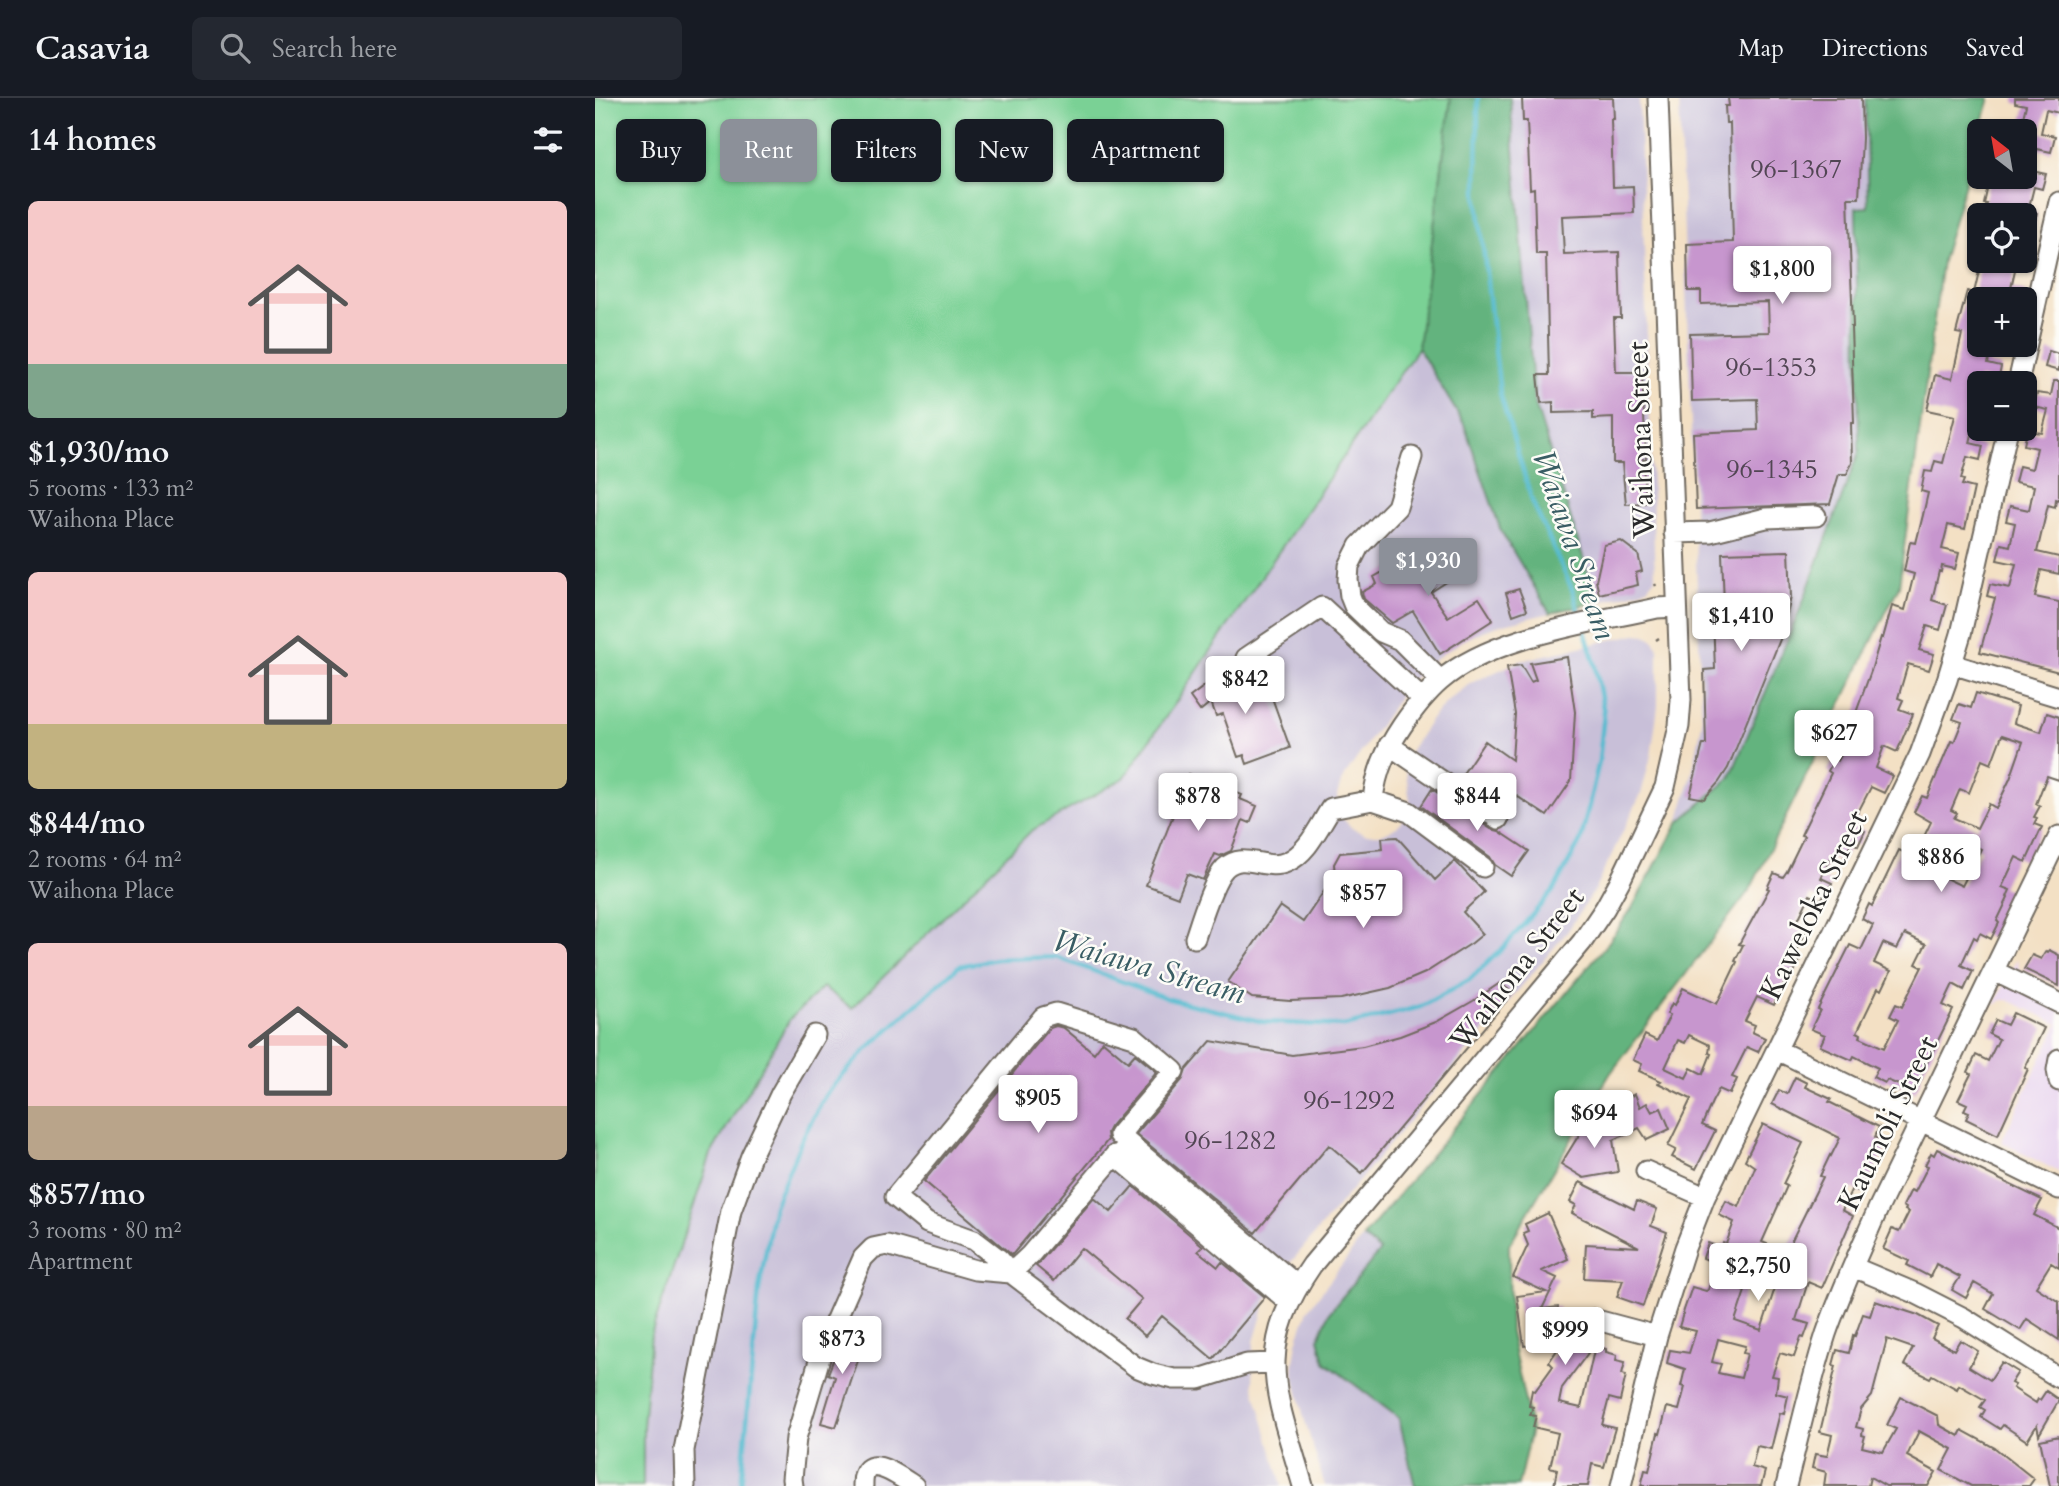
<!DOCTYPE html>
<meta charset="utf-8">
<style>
body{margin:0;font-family:Cardo,serif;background:#242831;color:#f1f3f6;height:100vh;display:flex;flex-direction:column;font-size:26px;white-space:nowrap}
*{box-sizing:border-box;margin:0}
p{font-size:23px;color:#9ea1a6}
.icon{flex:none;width:38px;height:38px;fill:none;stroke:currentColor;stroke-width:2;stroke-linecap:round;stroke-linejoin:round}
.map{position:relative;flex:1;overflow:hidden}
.details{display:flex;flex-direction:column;background:#171b24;width:595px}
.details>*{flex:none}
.hud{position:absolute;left:21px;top:21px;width:665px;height:63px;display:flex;gap:14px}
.needle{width:46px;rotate:329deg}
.tools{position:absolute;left:1372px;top:21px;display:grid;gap:14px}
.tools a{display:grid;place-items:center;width:70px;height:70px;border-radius:10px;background:#171b24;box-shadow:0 2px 5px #0004;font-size:35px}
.price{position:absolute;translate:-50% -60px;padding:0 16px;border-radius:7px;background:#fff;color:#222;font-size:23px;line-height:46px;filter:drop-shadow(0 2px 4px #0008)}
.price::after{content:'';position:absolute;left:50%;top:42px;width:21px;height:16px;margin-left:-10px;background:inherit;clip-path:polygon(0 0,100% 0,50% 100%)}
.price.current{background:#8c9099;color:#fff}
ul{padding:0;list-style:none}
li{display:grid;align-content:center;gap:14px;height:371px;padding:0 28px}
li span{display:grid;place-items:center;height:217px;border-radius:10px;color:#555}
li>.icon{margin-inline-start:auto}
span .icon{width:126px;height:126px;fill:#fffc;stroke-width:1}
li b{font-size:30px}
h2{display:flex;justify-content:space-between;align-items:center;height:84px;padding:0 28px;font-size:30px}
.tag{padding:0 24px;border-radius:10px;background:#171b24;box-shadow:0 2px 5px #0004;font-size:24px;line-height:63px}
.tag.current{background:#8c9099;color:#fff}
header{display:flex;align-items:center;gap:42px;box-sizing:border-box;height:98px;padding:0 35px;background:#171b24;border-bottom:2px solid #363941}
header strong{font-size:33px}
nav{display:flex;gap:38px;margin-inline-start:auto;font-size:24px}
.search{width:490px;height:63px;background:#242831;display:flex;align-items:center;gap:18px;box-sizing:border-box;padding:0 24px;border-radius:10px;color:#9ea1a6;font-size:26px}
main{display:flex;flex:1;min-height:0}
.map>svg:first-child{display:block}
.built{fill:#e7d2ef}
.industrial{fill:#c8bfd8}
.green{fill:#7ad195;stroke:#527e60;stroke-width:2}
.forest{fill:#63b37e;stroke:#476f54;stroke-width:2}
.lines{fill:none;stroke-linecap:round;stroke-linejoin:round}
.stream{stroke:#52bacf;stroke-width:4.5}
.building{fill:#c796ce;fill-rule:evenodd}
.minor-casing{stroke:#716a61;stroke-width:23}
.path{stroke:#716a61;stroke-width:2.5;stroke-dasharray:5 5;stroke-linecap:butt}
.minor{stroke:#fff;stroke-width:19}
.labels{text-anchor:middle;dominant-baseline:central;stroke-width:5;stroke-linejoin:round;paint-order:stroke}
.number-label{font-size:26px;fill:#524654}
.street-label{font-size:30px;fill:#2b2b2b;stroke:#fdfcf7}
.water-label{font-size:32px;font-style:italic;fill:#395d64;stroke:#fdfcf7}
</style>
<header>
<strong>Casavia</strong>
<div class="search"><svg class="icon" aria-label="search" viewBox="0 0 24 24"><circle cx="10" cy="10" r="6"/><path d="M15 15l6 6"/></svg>Search here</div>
<nav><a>Map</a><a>Directions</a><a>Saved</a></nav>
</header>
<main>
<section class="details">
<h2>14 homes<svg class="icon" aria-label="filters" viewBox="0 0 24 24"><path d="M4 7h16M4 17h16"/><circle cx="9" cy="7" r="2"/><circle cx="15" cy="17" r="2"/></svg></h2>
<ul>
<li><span style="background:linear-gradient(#f6c9c9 75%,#7fa58c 0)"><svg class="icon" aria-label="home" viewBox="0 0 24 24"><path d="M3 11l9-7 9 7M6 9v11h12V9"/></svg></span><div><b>$1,930/mo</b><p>5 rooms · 133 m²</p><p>Waihona Place</p></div></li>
<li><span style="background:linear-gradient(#f6c9c9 70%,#c2b280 0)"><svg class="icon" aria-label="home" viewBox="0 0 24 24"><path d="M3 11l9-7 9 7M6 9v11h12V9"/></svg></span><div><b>$844/mo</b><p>2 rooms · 64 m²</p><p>Waihona Place</p></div></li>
<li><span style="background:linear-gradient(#f6c9c9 75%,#b9a48a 0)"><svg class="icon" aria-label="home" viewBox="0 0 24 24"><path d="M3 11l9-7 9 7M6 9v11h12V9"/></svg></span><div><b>$857/mo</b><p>3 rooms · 80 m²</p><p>Apartment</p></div></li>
</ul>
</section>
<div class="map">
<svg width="1464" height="1388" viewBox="0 0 1464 1388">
<rect width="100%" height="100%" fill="#fdfcf7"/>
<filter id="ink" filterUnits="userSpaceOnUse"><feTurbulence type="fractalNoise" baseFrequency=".0143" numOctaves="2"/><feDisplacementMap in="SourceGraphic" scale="14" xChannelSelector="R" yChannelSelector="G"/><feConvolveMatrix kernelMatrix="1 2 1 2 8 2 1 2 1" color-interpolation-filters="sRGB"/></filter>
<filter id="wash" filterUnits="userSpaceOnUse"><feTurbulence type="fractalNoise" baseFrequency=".00686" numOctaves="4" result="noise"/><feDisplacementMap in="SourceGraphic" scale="28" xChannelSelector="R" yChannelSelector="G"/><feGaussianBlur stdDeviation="1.57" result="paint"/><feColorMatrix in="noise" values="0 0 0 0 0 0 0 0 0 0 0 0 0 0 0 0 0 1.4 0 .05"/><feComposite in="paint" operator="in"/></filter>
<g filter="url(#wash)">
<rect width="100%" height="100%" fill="#f3e0c4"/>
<path class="built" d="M1422,861l2,11 4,3 36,18v181l-58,-30 57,-118 -50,-24h-6l-8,6z"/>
<path class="industrial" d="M915,0h129l16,480 -8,10 -6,3 -44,11 -63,-202z
M1084,0h186l3,110 -12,1 3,242 -58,156 -71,171 -52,45 13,-45 11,-55z
M823,250l46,76 37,107 49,82 -50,12 -19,7 -18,9 -22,14 -22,18 -15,17 -62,90 -5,15 1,12 5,12 10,10 12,5h17l15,-7 8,-11 5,-14 -5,-36 6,-16 20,-31 17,-18 23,-18 49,-22 116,-27 10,1 8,5 4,8v58l-7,50 -10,38 -47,97 -27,41 -280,335 -21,34 -12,41 -1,43 29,101h-639v-59l8,-92 60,-181 79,-135 33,-32 29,21 179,-177 93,-53z
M768,1139l17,14 -51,62 20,68 50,37 16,68h-90l-21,-68 -8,-33 -3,-16 4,-27 11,-32z"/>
<path class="green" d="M0,0h856l-33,250 -294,430 -93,53 -179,177 -29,-21 -33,32 -79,135 -60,181 -8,92v59h-48z"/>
<path class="forest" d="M856,0h59l24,302 63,202 -47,11 -49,-82 -37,-107 -46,-76z
M1270,0h125l-48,163 -43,325 -148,302 -141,186 -101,171 1,87 21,97 -13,57h-103l-16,-68 -74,-56 -6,-24 10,-25 51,-62 -17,-14 245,-294 24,-35 46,-85 52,-45 71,-171 58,-156 -3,-243 12,-1z"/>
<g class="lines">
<path class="stream" d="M883,0l-1,96 23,199 32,108 40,88 9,31
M146,1388l18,-197 15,-83 28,-67 24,-45 41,-45 92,-83 37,-7 60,-2 113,42 95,23 80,4 76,-19 49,-27 35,-33 49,-56 28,-51 18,-79 5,-48 -10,-52 -10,-33"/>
</g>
<g id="blocks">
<path class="building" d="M927,0h91l1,21h-3l2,68 20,-1 1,27 -72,3 2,38 55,-2 2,66h-7l2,54h26l4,87h-3l2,44 -19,1 -4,-41h-9v-45l-20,1v-7l-40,1v-11l-12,1 -3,-28h11l-3,-121h-10l-2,-66 -4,1 -3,-68h-4z
M1133,0h133l1,40 -3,60h-11l5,129h-2l3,96h-3l1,40 -5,11h-8l-9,30 -134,5 -3,-76 65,-3 -1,-31 -65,2 -2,-67 79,-2 -1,-30 -67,2v-13h-13l-1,-47 46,-2 -3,-119h-4l-1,-17h4z
M1420,0h44v15l-13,-3 -5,23 14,3 -4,16 -14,-3 -5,22 14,3 -4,15 -8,-2 -6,24 9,2 -8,32h-4v-30h-41l3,-11h-3l6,-27h35v-46h-5l6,-26 -11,-2z
M1396,163h26l-6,27 15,4 -2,7h-45v48l12,2 -3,15 13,3 -3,15 -19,-4v44l-4,-1 -5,22 13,3 -3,14 -13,-3 -6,22 3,1 -2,5 12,3 -9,41 -17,-4 -6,24 17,4 -4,16 -13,-3 -1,6 -2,-1 -7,29 15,5 -7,25 -13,-4 -8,24 15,4 -5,16 -21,-6 -10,34 5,2 -4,9 14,5 -16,38 -13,-6 -8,22 17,8 -9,17 -13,-6 -16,31 7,4 -3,6 6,3 -7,15 -6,-4 -10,20 -11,-5 -10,21 11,5 -5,11 -3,1 -3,5 -11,-5 -13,27 11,6 -14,29 6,3 -7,14 -3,-1 -16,32 -17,-8 -12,24 10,4 -3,7 13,6 -7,14 -11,-5 -15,30 5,2 -7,15 -11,-5 -7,13 -10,23 13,6 -19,38 -24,-12 4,-7 -8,-4 23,-47 -33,-16 3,-2 -22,-10 3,-7 -9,-4 12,-25 12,6 13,-26 -3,-1 5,-11 3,2 8,-17 34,16 20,-42 -2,-1 8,-16 -4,-1 30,-55 -2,-1 7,-15 9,4 4,-6 17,-35 -3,-1 30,-62 -3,-2 6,-12 4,2 12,-23 -6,-3 7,-15 2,1 18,-50 10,-34 2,1 9,-32 13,4 9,-36 -10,-3 6,-29 6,1 7,-28 5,-22 -7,-2 4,-20 7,1 3,-11 8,2 12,-47 -28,-6 8,-35 17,4 10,-45 -6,-1 11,-42 7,2 6,-26 9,2zM1094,937l21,10 -1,8 2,1 -8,20 -12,-6 -5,10 -21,-10 13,-28 7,3z
M1454,253l10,3v17l-14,-4z
M1459,283h5v119l-3,-1 -1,8 -7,-2 -11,47 22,5v17l-18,-4 -6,27 24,5v70l-79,-20 15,-54 -8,-2 3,-12 20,4 6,-24 -19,-4 4,-16 9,2 5,-23 -9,-2 4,-15 19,4 5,-24 -19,-4 4,-16 13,3 5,-21 -13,-3 3,-14 15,2 6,-23 -14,-3 3,-14 14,2z
M1026,443l17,13 4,17 -6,2 2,12 -39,9 -3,-13 8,-36z
M863,444l15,23 -42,27 17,25 31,-19 14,22 -53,34 -27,-43 -21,12 -28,-24 -2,-7 15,-8 -3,-7 23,-13 3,6 13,-7 4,5z
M1194,453l2,46 -8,35 -55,136 -9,14 -15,17 -14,-3 13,-52h3l-2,-74 11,-1 -2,-51h-5l-1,-14h17l-2,-51z
M924,491l8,21 -14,5 -7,-22z
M972,559l8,55 -4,69 -24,35 -38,-25 -9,14 -40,-27 25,-37 27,19 3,-46 -8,-47 14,-2 10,17 5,-2 -6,-17z
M642,572l6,15 8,7h7l5,-4 3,-7 24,67 -43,16 -3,-9 -6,2 -15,-43 -7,2 -5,-14 -11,9 -10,-14 24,-18z
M1381,595l42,13 -4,17 27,9 6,-19 12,4v63l-12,-4 -11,28 4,2 -6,11 3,1 -3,6 8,3 -16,35 -10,-5 -14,30 8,3 -3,7 1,1 -11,23 2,2 -8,16 -11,-6 -3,6 -3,-2 -13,28 12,6 -9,19 -11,-6 -10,21 10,5 -33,67 2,1 -7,14 -28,-12 -2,3 -12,-6 5,-9 -24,-12 -2,4 -32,-14 5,-11 -14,-6 9,-19 -2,-1 32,-64 11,5 12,-25 -11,-6 7,-15 3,2 27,-56 11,5 6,-12 4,2 11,-23 -17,-10 8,-16 5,2 24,-57 3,1 8,-20 -9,-3 6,-15 12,4zM1407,637l21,7 -13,37 -14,29 -7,-4 -12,24 -23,-10 3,-5 -6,-3 9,-21 9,4 13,-33 9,4zM1364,741l22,10 -19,37 -25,-12 13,-27 4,3zM1310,836l21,10 -10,20 6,3 -20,40 -6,-3 -6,12 8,4 -14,28 -24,-11 1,-3 -4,-2 21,-44 4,2 9,-19 -17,-8 9,-20 14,6z
M594,676l53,21 -2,4 17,7 -7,17 -7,-3 -12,31 -11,5 -5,-2 -12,26 -16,-6 -9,23 -32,-12z
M837,691l59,40 8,2 30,20 -18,25 -16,-11 -5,-8 -69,-51z
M802,739l38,43 20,-19 29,31 -21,20 20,22 -11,9 -47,30 -35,15 -49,11 -51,2 -38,-3 -24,-16 52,-76 23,16 32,-47 -1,-11 6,-11 43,-4 -1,-11z
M1454,852l10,5v31l-35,-17 8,-14 9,4 5,-8 2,1z
M905,885l13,10 -151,180 -33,-28 -74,88 -119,-99 47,-55 3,-9 25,-29 81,14 71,-9 37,-10 36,-14 37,-21z
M1418,915l31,15 -19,40 3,1 -30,66 -32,-16 3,-7 -5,-2 3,-6 -9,-4 13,-26 -3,-2 8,-17 12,6 11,-22 -10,-5 7,-14 11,5z
M461,928l8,2 30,25 9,-12 25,21 7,-8 22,18 -47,55 -3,6 1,7 -96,115 -88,-74 126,-153z
M1200,979l12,6 -2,4 26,12 -2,3 50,25 -4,10 13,7 -26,49 -10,-5 -10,22 11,6 -31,72 -14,-6 -12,38 13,4 -5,14 -3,-1 -7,20 -14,-4 -8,23 6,1 -2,16 12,3 -4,18 -4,-1 -9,36 -14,-3 -5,21 13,4 -4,15h-120l4,-16 4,1 9,-38 2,1 7,-27 12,3 6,-23 -4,-1 4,-17 -18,-6 3,-13 19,3 7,-22 -17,-4 5,-17 8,-23 14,4 2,-1 9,-26 -14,-6 5,-15 14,5 1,-5 3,1 8,-22 -15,-7 7,-14 13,6 16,-40 -10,-7 18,-36 40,19 -20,41 4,2 -25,56 24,10 37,-75 -3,-1 10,-21 1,1 9,-18 -68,-34 7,-14 8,4zM1161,1156l23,10 -7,16 5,2 -16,48 -26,-9 10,-30h-2zM1123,1241l27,7 -2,7 4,1 -6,24 -23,-5 3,-9 -9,-2z
M1040,996l5,13 7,-4 5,9 9,-4 9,21 -23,11 -8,-12 -10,5 -14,-29z
M997,1016l33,21 -12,5 5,32 -34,6 -23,-14z
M1342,1051l105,51 -8,15 25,13v40l-8,-5 -15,24 23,15v38l-32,-21 -7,11 -35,-21 8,-15 -19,-11 -8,15 -14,-8 8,-13 -24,-13 -6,13 -23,-12 2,-4 -26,-12 9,-20 7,3 10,-20 -4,-2 1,-2 -3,-2 8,-16 4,2 13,-26 -3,-1 6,-12 3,2z
M985,1084l54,27 3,-8 20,8 -6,17 16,6 -24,74 -26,-9 6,-17 -39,-2 2,-34 53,3 -67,-34 4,-8 -6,-3z
M538,1088l70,60 -5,5 20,16 4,-5 43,35 -52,62 -51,-43 -17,20 -20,-17 17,-20 -61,-51 -27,33 -18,-15 58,-68 17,14z
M953,1115l20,46 -26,12 15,7 -15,31 16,-2 3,26 27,20 -26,35 -3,15 22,5 14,-62 11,3v3l11,3 -1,5 9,2 -3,12 4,1 -6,26 -11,-3 -7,27 13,3 -5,17 -6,22 -12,-3 -4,22h-34l3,-17 -7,-2 8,-34 -25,-6 3,-11 -6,-1 3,-8 -4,-1 3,-16 3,1 18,-25 -4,-4 14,-21 -39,5 -7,-50 29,-4 -33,-15 15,-32 -5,-12 5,-2 -3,-7z
M1280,1203l43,14 20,11 -6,12 22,12 6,-10 18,11 -9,16 21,13 12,-18 16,10 -7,11 4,2 -2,3 23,15 2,-4 2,1 6,-9 13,9 -20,35 -2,-10 -10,16 -24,-16 -3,4 -19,-12 4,-7 -5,-3 5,-7 -26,-15 -2,4 -25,-14 -2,3 -26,-13 9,-17 -26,-9 -15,57 -11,13 -5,18 7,2 -1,6 3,1 -3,11 21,5 13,-23 -9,-4 14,-28 37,19 1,9 20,11 3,-6 33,18 39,31 -5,7h-58l-30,-16 11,-21 -33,-18 -12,25 29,16 -8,14h-42l-16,-9 -2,9h-44l2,-14 -14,-4 3,-14 12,2 5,-21 -12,-3 16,-66 -3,-1 4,-15 12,3 4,-18 2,1 8,-22 7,2z
M249,1234l21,7 -29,88 -15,-4 14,-46 -7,-3z
M1464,1338v50h-9l-10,-46z"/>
</g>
</g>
<g filter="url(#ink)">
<use href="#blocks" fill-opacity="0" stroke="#716a61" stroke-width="2"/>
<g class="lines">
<g class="minor-casing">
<path id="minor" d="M1423,285l41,-181
M817,359l-15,50 -38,39 -10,20 -1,14 2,16 4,10 27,26 19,8 40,40
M1079,435l36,-1 56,-14 50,-2
M1357,566l107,33
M659,582l-8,-22 76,-51 100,92
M794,647l109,74
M778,702c3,-29 13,-50 29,-74 11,-16 23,-32 38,-45 52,-45 151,-58 217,-73l20,-1
M600,840c6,-18 18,-58 30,-70 19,-18 40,4 62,-6 21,-9 32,-36 44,-54l42,-8 36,12 74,55
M1399,873l65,32
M1182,952l282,139
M1464,961l-2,11 2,11
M1051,1073l59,26
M1258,1169l62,26 49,25 95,60
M694,1204l-174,-147 -85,100 -19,18 -12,-14 -25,-19 -47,-17 -32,-26 148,-180 13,-4 78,24 40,34 -55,64 179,151
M998,1221l64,17
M90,1388l-1,-36 47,-239 20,-55 30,-63 34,-58
M198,1388l-1,-7 4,-41 26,-87 41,-93 10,-10 14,-3 88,25 36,3 125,94 17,7 21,5h25l48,-15 27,-1
M268,1388c-1,-38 36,-10 51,0
M708,1388c-26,-92 -51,-134 9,-221l270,-323 23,-34 16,-29 44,-92 14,-61 2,-26 -23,-602
M1026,1388l36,-150 28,-88 20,-51 215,-443 27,-74 14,-46 47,-205
M1191,1388c13,-51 24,-102 40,-152 15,-43 34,-84 52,-125l181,-373"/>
</g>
<path class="path" d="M1060,486l1,2
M1061,542l3,-2"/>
<use href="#minor" class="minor"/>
</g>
</g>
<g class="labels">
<g class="number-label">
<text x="1201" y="71">96-1367</text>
<text x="1176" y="269">96-1353</text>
<text x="1177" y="371">96-1345</text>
<text x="754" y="1002">96-1292</text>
<text x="635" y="1042">96-1282</text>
</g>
<g class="street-label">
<text transform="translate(1046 342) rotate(-92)">Waihona Street</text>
<text transform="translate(1219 807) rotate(-64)">Kaweloka Street</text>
<text transform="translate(922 871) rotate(-52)">Waihona Street</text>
<text transform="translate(1293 1025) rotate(-64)">Kaumoli Street</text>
</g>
<g class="water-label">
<text transform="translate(979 447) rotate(71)">Waiawa Stream</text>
<text transform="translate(554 869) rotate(16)">Waiawa Stream</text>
</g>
</g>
</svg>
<div class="tools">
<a><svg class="needle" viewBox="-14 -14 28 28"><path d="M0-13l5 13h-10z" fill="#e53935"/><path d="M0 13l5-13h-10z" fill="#9ea1a6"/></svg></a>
<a><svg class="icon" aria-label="locate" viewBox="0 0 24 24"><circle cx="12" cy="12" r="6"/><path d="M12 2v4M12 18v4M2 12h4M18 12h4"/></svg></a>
<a>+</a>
<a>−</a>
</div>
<b class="price" style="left:1187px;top:208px">$1,800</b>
<b class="price current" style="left:833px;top:500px">$1,930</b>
<b class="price" style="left:1146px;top:555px">$1,410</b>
<b class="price" style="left:650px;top:618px">$842</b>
<b class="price" style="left:1239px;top:672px">$627</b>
<b class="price" style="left:603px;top:735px">$878</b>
<b class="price" style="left:882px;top:735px">$844</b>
<b class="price" style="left:1346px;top:796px">$886</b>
<b class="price" style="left:768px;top:832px">$857</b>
<b class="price" style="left:443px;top:1037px">$905</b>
<b class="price" style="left:999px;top:1052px">$694</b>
<b class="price" style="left:1163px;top:1205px">$2,750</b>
<b class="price" style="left:970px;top:1269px">$999</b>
<b class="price" style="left:247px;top:1278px">$873</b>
<div class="hud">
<a class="tag">Buy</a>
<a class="tag current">Rent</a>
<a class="tag">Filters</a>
<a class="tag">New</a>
<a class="tag">Apartment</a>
</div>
</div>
</main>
